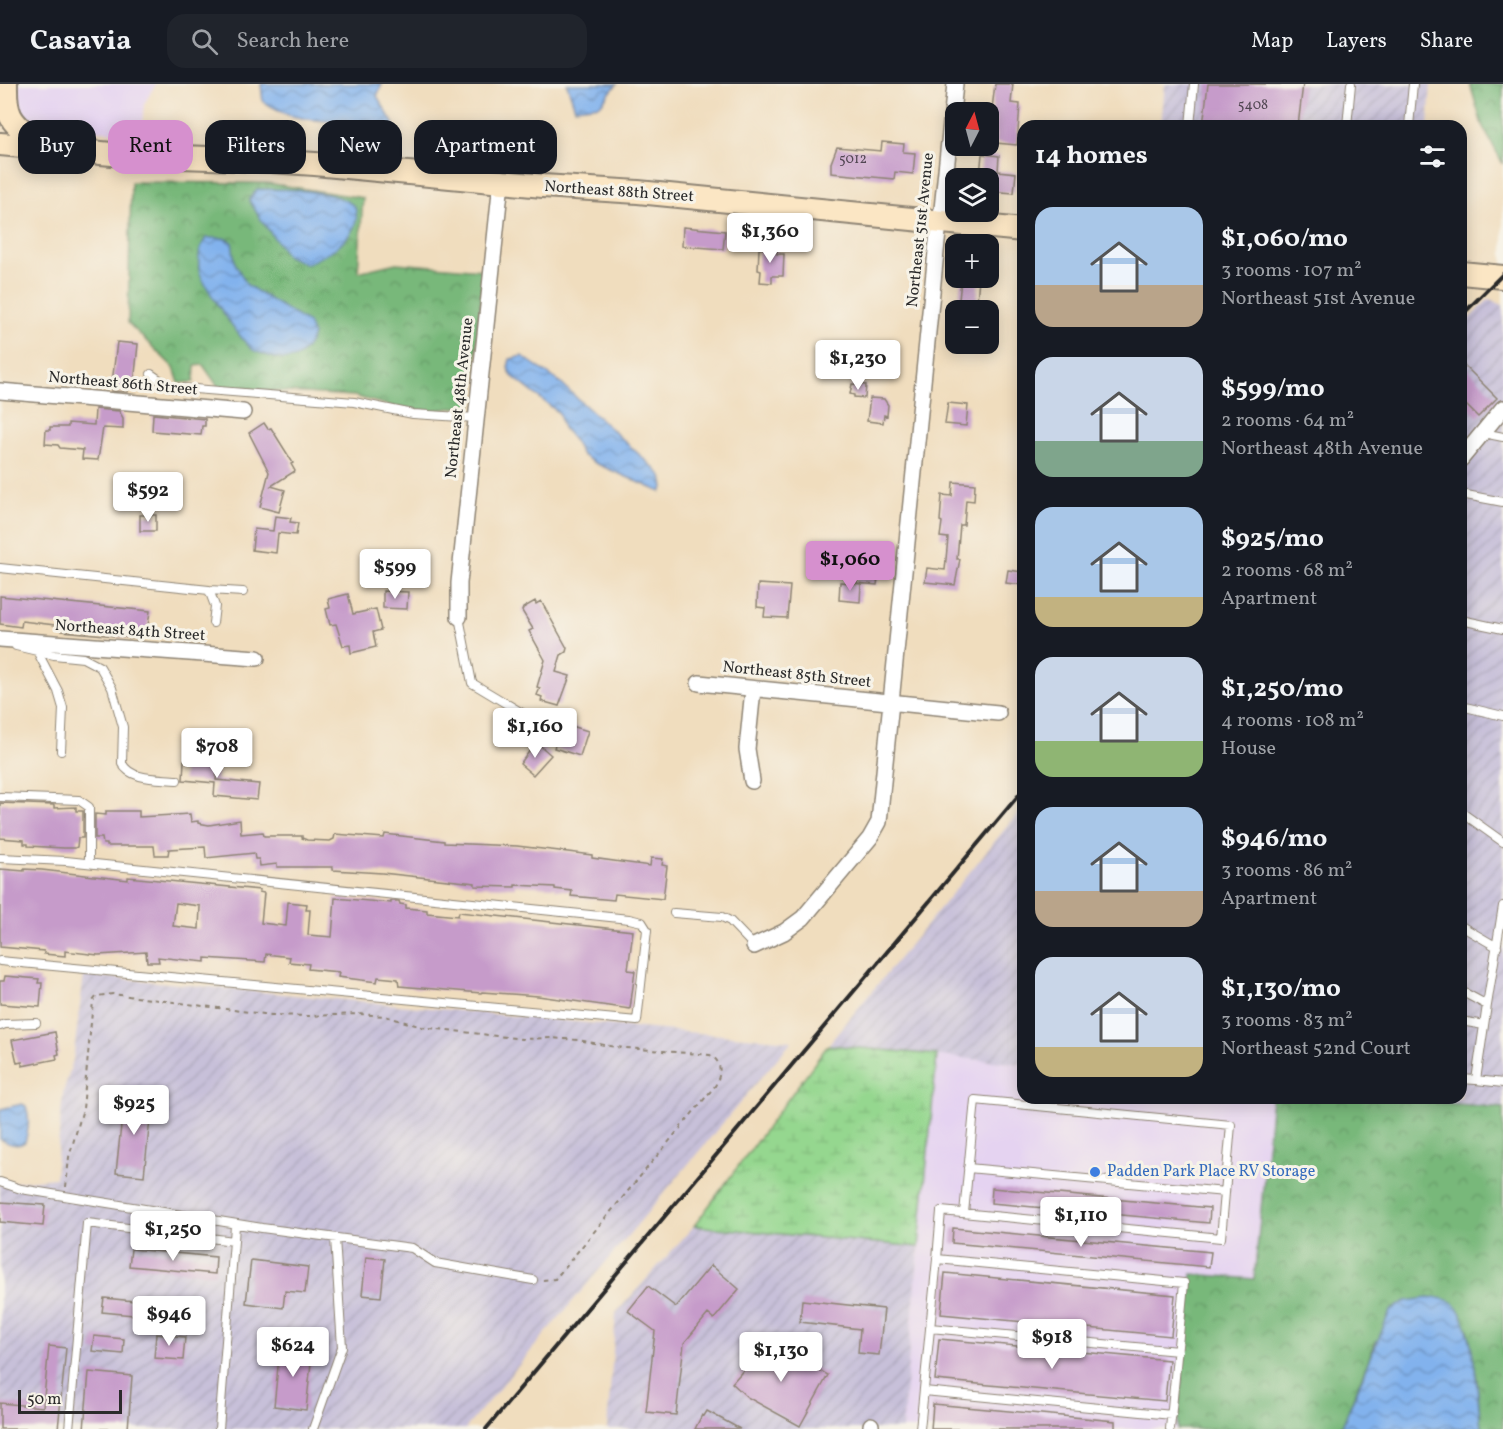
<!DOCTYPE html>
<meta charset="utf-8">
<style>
body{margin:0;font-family:Vollkorn,serif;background:#20242c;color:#f1f3f6;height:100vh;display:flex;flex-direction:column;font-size:22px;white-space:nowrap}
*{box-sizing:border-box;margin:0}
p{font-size:20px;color:#9ea1a6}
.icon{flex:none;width:33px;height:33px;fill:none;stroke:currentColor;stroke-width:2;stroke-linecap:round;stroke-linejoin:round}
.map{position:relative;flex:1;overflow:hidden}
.drawer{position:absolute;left:1017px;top:36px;width:450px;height:984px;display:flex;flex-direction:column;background:#171b24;border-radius:18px;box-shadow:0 3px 15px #0003}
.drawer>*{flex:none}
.banner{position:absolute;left:18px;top:36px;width:570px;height:54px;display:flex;gap:12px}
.needle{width:39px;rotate:6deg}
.tools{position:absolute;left:945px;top:18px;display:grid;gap:12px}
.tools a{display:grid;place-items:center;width:54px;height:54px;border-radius:12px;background:#171b24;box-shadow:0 3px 15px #0003;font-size:30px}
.scale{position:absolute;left:18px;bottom:15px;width:104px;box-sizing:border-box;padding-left:6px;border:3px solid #2b2b2b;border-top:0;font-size:16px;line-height:21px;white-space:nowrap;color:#2b2b2b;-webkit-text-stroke:4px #f7f3e8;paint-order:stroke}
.price{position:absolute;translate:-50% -51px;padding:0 14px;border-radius:6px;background:#fff;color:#222;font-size:20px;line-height:39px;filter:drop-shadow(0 2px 3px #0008)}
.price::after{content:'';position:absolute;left:50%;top:36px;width:18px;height:14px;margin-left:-9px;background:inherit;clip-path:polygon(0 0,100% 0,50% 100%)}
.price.active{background:#d690ce;color:#111}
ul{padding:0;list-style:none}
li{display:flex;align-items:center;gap:18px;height:150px;padding:0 18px}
li span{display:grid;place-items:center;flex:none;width:168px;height:120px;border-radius:18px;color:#555}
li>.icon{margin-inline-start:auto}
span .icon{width:72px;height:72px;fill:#fffc;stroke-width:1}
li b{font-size:26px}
h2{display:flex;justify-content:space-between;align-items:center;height:72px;padding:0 18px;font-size:26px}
.chip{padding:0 21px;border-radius:18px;background:#171b24;box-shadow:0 3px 15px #0003;font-size:21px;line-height:54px}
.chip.active{background:#d690ce;color:#111}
header{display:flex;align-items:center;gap:36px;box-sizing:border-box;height:84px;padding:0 30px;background:#171b24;border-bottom:2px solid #363941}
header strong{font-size:28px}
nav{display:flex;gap:33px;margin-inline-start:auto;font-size:21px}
.search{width:420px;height:54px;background:#20242c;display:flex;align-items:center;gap:15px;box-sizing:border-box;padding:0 21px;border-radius:18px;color:#9ea1a6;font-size:22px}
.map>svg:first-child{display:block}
.built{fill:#e5d3f1}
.industrial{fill:url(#industrial-furrows)}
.forest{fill:url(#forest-crowns);stroke:#527252;stroke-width:1.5}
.wetland{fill:url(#wetland-marsh);stroke:#60815d;stroke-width:1.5}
.water{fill:url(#water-waves);stroke:#566e8c;stroke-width:1.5}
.building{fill:#c69bca;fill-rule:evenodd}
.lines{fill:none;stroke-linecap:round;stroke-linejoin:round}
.service-casing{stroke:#8e8474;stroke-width:10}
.minor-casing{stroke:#8e8474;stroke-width:18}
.secondary-casing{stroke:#8e8474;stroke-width:26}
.path{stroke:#8e8474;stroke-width:2;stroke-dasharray:4.5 4.5;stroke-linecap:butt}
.service{stroke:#fff;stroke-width:8}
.minor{stroke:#fff;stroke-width:15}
.secondary{stroke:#fbe6c4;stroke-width:22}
.rail{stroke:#2b2b2b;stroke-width:4}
.shop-dot{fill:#3f7fe0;stroke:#f7f3e8;stroke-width:2}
.labels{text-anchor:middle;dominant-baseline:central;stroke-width:6;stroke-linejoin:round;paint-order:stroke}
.number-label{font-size:14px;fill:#524753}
.street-label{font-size:16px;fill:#2b2b2b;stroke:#f7f3e8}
.shop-label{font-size:16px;fill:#366cbe;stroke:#f7f3e8;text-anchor:start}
</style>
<header>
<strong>Casavia</strong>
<div class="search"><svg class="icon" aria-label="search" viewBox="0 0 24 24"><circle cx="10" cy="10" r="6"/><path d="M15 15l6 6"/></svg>Search here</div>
<nav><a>Map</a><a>Layers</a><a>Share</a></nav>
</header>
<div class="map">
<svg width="1503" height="1345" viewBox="0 0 1503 1345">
<defs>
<pattern id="industrial-furrows" width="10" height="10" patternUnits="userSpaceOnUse" patternTransform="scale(1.5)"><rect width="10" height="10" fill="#c7c0d9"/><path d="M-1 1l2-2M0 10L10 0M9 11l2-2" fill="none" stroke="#aba5ba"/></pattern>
<pattern id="forest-crowns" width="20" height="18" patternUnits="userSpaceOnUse" patternTransform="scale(1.5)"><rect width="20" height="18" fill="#78b87a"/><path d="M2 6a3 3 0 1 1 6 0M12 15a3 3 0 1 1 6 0" fill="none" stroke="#639664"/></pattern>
<pattern id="wetland-marsh" width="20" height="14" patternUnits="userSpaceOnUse" patternTransform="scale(1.5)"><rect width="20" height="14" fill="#95d78f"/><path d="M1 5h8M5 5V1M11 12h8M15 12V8" fill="none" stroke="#81b97c"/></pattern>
<pattern id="water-waves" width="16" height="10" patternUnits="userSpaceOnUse" patternTransform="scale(1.5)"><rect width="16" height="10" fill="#82b2ed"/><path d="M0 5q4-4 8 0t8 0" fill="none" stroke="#6b91c0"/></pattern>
</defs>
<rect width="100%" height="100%" fill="#f7f3e8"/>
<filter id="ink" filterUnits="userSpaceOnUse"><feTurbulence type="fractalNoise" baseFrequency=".0167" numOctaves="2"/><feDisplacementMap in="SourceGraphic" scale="12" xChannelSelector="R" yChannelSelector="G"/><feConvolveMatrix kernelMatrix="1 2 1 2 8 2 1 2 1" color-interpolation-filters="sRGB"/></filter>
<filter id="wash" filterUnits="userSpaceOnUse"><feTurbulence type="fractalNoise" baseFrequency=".008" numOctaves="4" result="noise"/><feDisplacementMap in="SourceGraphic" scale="24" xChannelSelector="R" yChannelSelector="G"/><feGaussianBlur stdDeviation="1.35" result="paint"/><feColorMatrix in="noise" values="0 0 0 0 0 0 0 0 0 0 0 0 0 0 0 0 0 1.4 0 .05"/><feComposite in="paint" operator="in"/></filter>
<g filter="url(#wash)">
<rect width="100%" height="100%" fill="#f0ddbe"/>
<path class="built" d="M17,0h139l-12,20 -3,30 -108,-8 -8,-3 -12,-31z
M937,971l86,9v34h249l-18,182 -62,-6 -15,155h-275z"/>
<path class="industrial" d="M1165,0h266l-3,42h-267z
M1489,215l14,6v803l-118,-10h76v-771z
M1023,723v257l-195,-19z
M84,891l567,54 141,12 -327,388h-465v-245l55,-6 8,-85 10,-33z
M694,1142l225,21 -17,182h-295l9,-116z"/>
<path class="forest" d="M1470,0h33v80l-21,-39z
M131,98l136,1 96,15 -5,74 38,-9 87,7 -11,135 -40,6 -31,-2 -47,-13 -135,-8 -16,-23 -8,1 -1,16 -15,1 -5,-15 -46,-45z
M1272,1014h113l118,10v321h-22l-4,-49 -9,-52 -92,13 -35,88h-164l15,-155 62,5z"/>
<path class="wetland" d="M828,961l109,10 -18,192 -225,-21z"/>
<path class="water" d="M261,0h121l-5,12 19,32 -90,-9 -18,-4 -25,-13z
M567,0h50l-17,21 -25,3z
M257,105c25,0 80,0 98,18 1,4 2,10 1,14 -5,22 -32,35 -50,43l-19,-8 -27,-38 -11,-18z
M206,154h18l8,4 3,21 12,22 61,38 5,12c-9,24 -23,29 -47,20 -4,-2 -10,-3 -13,-5 -12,-10 -52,-66 -54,-81 -1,-12 0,-21 7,-31z
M522,272l35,24 96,87 9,9 2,11 -3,5 -66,-29 -13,-8 -8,-14 -11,-13 -4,-15 -47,-37 -4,-8 2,-9z
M22,1020l4,2c4,11 2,26 -1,36 -8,6 -17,1 -25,-3v-30z
M1435,1213c5,1 14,3 18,6 22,19 25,97 28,126h-140l49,-118 16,-10z"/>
<g id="blocks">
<path class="building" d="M995,0h18l-2,19 9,1 -3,41 -21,-2 -1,-26h-4z
M1208,0h95l-5,42h-95z
M882,58l22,2 -1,8 12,1 -2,21 -18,-2 -1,7 -63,-6v-10l6,-16 44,4z
M982,70l17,2 -1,15 18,2 -2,20 -26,-2v-13h-2l1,-2 -7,-1z
M683,143l42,4 -2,18 -41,-3z
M765,164l12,1v5h7l-1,22h-11v7l-12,-1 1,-11 -3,-1 1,-21z
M965,194h14l-2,24 -18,-2 2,-20 3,1z
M117,258l21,2 -4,40h-6v8l-17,-1z
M1461,278l36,36 -19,19 -17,-17z
M852,300l14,1 -1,13 -11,-1v-2l-4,-1z
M870,314l14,1 4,6 -1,11 -3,-1 -1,8 -16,-2z
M948,319l20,2 -2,21 -21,-2z
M95,325l24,2 4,7v11l-20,-1 -5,32 -16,-1 1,-9 -23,-2 -2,-3 -13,-1 1,-14h4v-3h18v-4l26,2z
M153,330l52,5v7h-3l-1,9 -49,-4z
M264,339l4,6 3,-1 22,35 -2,1 4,7 -24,15 14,4 -6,22 -19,-5 9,-35 -20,-39z
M953,398l22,2 -1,17 -8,-1 -2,25h-4l-3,34h3l-5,26 -30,-3 2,-14 18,2 3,-32 -8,-1 2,-15 -2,-1 2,-26 10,1z
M140,431h16v16h-16z
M275,432l16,2 -1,4 8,1 -2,12 -18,-2 -2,20 -24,-3 2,-21 19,2z
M855,465l19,1 -1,10 9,1v5l3,2 -1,7 -6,3 -1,7 -20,-2 2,-23 -5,-1z
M1008,486l15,2v13l-17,-2z
M840,498l21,2 -1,18 -21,-2z
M758,500l32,2 -3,32 -23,-1 1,-9 -8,-1z
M383,507l25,1 -1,17 -24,-1z
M348,510l5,20 23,-5 5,21 -8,2 3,15 -25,6 -1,-8 -7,1 -7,-22 -6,1 -4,-16 4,-1 -2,-9z
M0,512l150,15 -3,22 -8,-1 -1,6 -76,-7 1,-5 -41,-5 -1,6 -21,-3z
M535,517l1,3 5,-3 26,47 -1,4 -5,3 -5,17 14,4 -11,30 -18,-5 1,-4 -5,-2 3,-7 -3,-1 8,-27 -16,-29 4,-2 -11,-18 1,-3z
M562,639l26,8 -8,25 -26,-8z
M536,658l15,13 -18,20 -13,-11z
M202,670l10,1 2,6 4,1 -2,18 43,4 -2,16 -43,-4 1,-13 -32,-3 1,-20z
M0,719l54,2v3l22,-1v4h7v27h-5l-1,9 -2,1h-11l-36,-2v-2h-4v-4l-24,-2z
M106,727h33v6l51,-3 1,8 7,-1v2l11,2 31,-5 1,14 22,-2 1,4h38v2l5,2 23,1 4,-2 1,-5 49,4 1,-4 59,7v2l73,3 51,6 24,3v3l58,8 1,-8 12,1 -1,6 5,1 -4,33 -48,-5 -1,6 -43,-4 1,-5 -17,-2v-2l-40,-2v2l-40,-1v-3l-93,-10 -49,-3v-3h-56v-3l-17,2 -1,-7h-4l-1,-6 -48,5 -1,-11 -36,2 -1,6h-13l-1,-9h-47v-2h-4l-1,-6h-7v-24l11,1z
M0,785l24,2v-2l18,1 86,10v-3l132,13 -1,2 5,1 -3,30 25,3 2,-24 19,2 -1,6h4l-2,25 24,2 3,-39 56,5v-2h8l1,3 6,1v3l21,2v3l31,3 1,-4 174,19 -5,39 7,1 -5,38 -92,-13 -56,-4 -1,1 -82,-7 -1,-7 -20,-2 -1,5 -39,-5 1,-5 -31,-3 1,-5 -20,-2 1,-5 -24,-3 -1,8 -60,-4v4l-47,-5 1,5h-12l-1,-10 -48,3 -33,-4v5l-21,-2v-3l-44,-4zM176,819l24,3 -1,23 -26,-3z
M5,892l34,3 -1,4h4l-2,24 -40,-3v-23h4z
M55,948l4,22 -3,1 1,4 -35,7v-4l-5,1 -5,-23z
M124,1013l28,3 -8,76 -28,-3z
M992,1104l218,20 -1,15 -218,-20z
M0,1118l45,3 -2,21 -43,-4z
M953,1144l258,24 -2,15 -257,-24z
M131,1165l85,8 -1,17 -86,-8z
M366,1173l19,2 -4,38 -19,-2z
M251,1176l57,7 -3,26 -20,-2 -2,17 -37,-5z
M711,1181l28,24 -25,30 -6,-5 -24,29 -8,72 -30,-3 9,-81 -27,-20 20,-25 28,21z
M945,1189l230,22 -4,41 -230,-22z
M104,1214l30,3 -1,14 -31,-3z
M802,1216l82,9 -5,46 -21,-2 2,-24 -60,-7z
M156,1250l29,3 -2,23 -29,-2z
M94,1252l30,3 -1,15 -31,-3z
M771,1255l14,12 43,24 -28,51 -53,-29 -15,-14z
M939,1255l230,21 -4,41 -230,-21z
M49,1262l17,2 -8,81h-58v-26l43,4z
M280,1263l29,3v2l3,1 -6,57 -32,-4z
M89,1288l43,4 -4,53h-44z
M933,1320l182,17v8h-184z
M707,1327l33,18h-45l7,-14 2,1z"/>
</g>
</g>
<g filter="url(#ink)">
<use href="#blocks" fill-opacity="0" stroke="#8e8474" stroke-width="1.5"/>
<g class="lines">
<g class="service-casing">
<path id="service" d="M1190,42l4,-42
M1347,42l4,-42
M1409,42l4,-42
M151,290l19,13 184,15 59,12 63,4
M1483,349l20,4
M1461,410l42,8
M0,484l209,22 6,16 -2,17
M209,506l34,2
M459,533l13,66 80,48
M1461,536l42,9
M16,562l38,9 29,3 17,9 12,21 11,39 -1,36c8,18 39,15 55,17
M37,567l21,40 5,17 -2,43
M1461,622l42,10
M0,713l79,3 10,7v56
M1461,728l42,30
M0,774l66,3 563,58 13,3 5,8 -10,91 -637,-60
M674,829l48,4 8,4 24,25
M1461,842l36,21
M1461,907l26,14 16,-99
M1487,921l-11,75 27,3
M1461,937l23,4
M0,942l5,-2 31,-1
M1461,995l15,1
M968,1084l257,24
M0,1098l21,7 241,39 150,20 23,15 98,17
M234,1157l1,-17
M937,1175l4,-48 280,27 10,-113 -256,-25 -11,113
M930,1244l248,23
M924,1307l248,24
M69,1345l18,-206 147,18 -15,188
M313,1345l29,-82 -7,-109
M920,1345l17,-170 247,24 -14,146"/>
</g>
<g class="minor-casing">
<path id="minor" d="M0,307l243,21
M1461,375l42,-51
M459,533v-34l42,-401
M0,555l257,19
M699,599l299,30
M752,697l-5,-32 6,-60
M754,862l30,-14 19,-14 67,-80 9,-16 60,-600 3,-13 13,-125
M871,1341v4"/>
</g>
<g class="secondary-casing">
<path id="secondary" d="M6,0c-1,40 10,38 35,64
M0,60l123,11 115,4 77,5 228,22 95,6 385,38
M1461,189l42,4"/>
</g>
<path class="path" d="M66,1103l3,-30 14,-48 10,-108 4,-5 16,-2 158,21 38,1 50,-2 26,2 37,11 100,12 29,-1 27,2 37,7 95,8c13,7 11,20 5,31l-160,193 -13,1"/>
<use href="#service" class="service"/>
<use href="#minor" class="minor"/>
<use href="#secondary" class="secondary"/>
<path class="rail" d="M1461,232l42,-42
M486,1345l537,-639"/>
</g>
</g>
<circle class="shop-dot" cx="1095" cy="1088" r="6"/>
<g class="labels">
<g class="number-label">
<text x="1253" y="21">5408</text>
<text x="853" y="75">5012</text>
</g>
<g class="street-label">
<text transform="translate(619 108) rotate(4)">Northeast 88th Street</text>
<text transform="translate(921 146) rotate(-84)">Northeast 51st Avenue</text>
<text transform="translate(123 300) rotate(5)">Northeast 86th Street</text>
<text transform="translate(460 314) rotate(-84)">Northeast 48th Avenue</text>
<text transform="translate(130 547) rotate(4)">Northeast 84th Street</text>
<text transform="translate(797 591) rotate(6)">Northeast 85th Street</text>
</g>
<g class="shop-label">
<text x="1107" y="1088">Padden Park Place RV Storage</text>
</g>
</g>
</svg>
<div class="tools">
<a><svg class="needle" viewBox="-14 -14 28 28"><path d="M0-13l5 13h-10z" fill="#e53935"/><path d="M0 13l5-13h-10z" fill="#9ea1a6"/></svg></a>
<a><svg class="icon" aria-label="layers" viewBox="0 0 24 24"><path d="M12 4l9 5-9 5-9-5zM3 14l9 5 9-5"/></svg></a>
<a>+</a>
<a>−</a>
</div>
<div class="scale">50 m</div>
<b class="price" style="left:770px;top:180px">$1,360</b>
<b class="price" style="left:858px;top:307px">$1,230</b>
<b class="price" style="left:148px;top:439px">$592</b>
<b class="price active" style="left:850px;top:508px">$1,060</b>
<b class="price" style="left:395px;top:516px">$599</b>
<b class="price" style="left:535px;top:675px">$1,160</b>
<b class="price" style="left:217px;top:695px">$708</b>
<b class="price" style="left:134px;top:1052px">$925</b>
<b class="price" style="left:1081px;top:1164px">$1,110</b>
<b class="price" style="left:173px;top:1178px">$1,250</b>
<b class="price" style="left:169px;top:1263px">$946</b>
<b class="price" style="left:1052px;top:1286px">$918</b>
<b class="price" style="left:293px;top:1294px">$624</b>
<b class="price" style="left:781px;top:1299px">$1,130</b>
<div class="banner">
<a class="chip">Buy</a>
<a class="chip active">Rent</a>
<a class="chip">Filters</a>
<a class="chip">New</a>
<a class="chip">Apartment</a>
</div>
<section class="drawer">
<h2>14 homes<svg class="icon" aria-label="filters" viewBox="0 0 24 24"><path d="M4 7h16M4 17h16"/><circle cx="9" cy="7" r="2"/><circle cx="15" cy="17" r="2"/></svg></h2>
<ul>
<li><span style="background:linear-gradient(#a9c7e8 65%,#b9a48a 0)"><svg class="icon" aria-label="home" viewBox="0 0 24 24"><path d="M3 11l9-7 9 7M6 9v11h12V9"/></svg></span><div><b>$1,060/mo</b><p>3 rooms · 107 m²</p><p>Northeast 51st Avenue</p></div></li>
<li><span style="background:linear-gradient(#c9d6e8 70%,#7fa58c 0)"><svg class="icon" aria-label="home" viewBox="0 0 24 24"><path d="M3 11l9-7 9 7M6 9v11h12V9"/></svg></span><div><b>$599/mo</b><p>2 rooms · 64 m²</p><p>Northeast 48th Avenue</p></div></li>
<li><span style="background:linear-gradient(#a9c7e8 75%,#c2b280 0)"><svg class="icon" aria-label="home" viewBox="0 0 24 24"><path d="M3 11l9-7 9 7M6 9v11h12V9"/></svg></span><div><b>$925/mo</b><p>2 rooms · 68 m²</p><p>Apartment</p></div></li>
<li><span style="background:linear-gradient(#c9d6e8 70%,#8fb573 0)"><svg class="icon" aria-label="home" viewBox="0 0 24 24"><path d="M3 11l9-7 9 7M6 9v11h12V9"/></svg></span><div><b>$1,250/mo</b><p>4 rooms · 108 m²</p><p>House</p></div></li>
<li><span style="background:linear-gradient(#a9c7e8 70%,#b9a48a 0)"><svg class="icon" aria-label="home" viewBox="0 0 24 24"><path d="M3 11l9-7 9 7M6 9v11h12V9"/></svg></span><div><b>$946/mo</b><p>3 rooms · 86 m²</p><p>Apartment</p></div></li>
<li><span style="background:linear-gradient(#c9d6e8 75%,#c2b280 0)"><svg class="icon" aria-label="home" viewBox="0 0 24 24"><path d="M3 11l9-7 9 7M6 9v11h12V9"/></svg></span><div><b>$1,130/mo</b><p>3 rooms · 83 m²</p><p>Northeast 52nd Court</p></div></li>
</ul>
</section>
</div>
